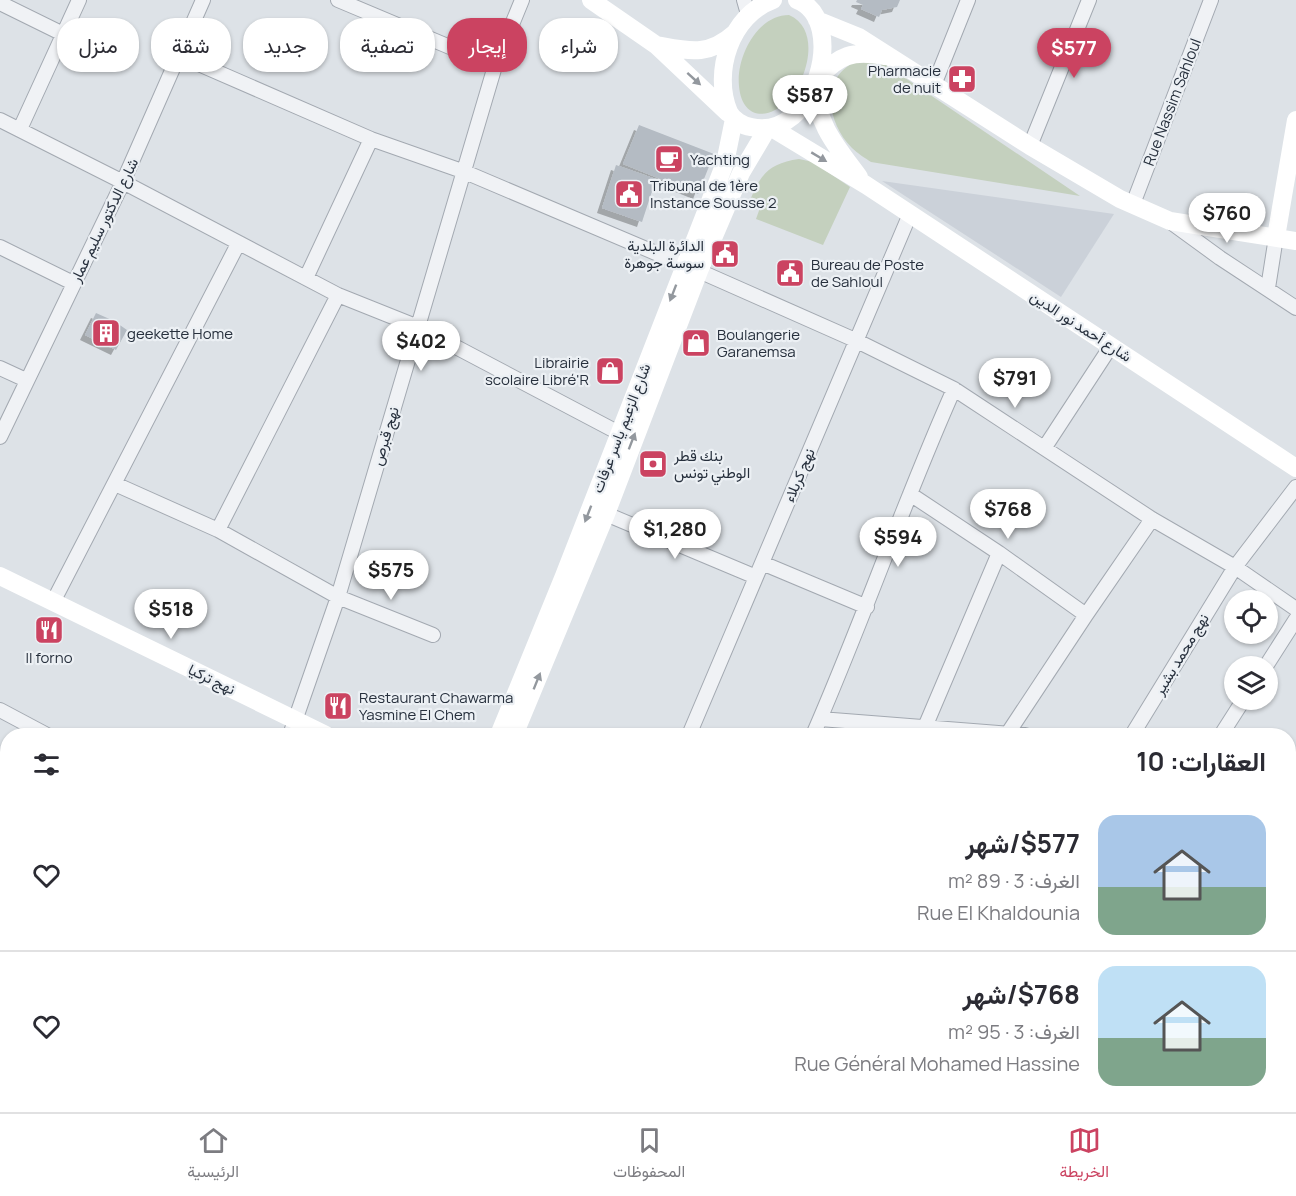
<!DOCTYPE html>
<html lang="ar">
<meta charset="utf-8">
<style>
body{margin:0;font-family:Manrope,Vazirmatn,sans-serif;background:#f2f2f3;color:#2b2b33;direction:rtl;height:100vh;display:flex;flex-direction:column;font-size:22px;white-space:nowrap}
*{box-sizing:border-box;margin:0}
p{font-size:20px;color:#7c7c81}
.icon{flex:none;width:33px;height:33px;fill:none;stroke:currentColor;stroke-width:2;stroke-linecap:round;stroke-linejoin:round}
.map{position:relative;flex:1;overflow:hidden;direction:ltr}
.details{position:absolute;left:0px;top:728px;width:1296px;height:386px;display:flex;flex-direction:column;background:#fff;border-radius:24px 24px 0 0;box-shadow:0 2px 4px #0004;direction:rtl}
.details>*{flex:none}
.top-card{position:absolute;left:18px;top:18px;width:600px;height:54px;direction:rtl;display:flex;gap:12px}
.buttons{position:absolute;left:1224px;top:590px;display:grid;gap:12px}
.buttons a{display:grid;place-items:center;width:54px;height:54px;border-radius:50%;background:#fff;box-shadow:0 2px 4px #0004;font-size:30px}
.price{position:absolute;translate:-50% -51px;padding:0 14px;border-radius:21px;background:#fff;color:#222;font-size:20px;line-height:39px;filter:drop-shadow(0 2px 3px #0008)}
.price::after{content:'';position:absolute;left:50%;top:36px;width:18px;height:14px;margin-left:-9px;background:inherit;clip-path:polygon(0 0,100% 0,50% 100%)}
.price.active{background:#cb4361;color:#fff}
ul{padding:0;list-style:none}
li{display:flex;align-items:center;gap:18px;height:150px;padding:0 30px}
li+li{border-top:2px solid #e1e1e2}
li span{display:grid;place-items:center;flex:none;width:168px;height:120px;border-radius:18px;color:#555}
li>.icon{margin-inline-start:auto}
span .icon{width:72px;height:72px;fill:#fffc;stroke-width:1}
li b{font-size:26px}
h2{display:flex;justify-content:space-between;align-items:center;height:72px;padding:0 30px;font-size:26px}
.pill{padding:0 21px;border-radius:24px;background:#fff;box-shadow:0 2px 4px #0004;font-size:21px;line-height:54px}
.pill.active{background:#cb4361;color:#fff}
.tabs{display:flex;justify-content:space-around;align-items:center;height:84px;border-top:2px solid #e1e1e2;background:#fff;font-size:16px;color:#7c7c81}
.tabs a{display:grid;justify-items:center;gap:3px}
.tabs .active{color:#cb4361}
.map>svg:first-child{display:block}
.built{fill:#cbd1d9}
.green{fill:#c4d0be}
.building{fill:#b4bbc3;filter:url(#shadow)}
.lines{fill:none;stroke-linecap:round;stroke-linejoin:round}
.street-casing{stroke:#a3a9b1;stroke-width:16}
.street{stroke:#f0f2f5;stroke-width:14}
.secondary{stroke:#fff;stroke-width:18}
.oneway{fill:#93989e}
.labels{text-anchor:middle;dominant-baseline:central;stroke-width:4.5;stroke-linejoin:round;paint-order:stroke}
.poi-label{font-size:15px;fill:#27303d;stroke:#ecf0f4;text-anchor:start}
.street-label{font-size:15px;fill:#27303d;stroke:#ecf0f4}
</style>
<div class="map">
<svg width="1296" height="1112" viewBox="0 0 1296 1112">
<defs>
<filter id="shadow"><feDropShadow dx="-5" dy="5" stdDeviation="0" flood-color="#0004"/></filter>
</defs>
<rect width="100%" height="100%" fill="#dde2e7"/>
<path class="built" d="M882,181l232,33 -53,83z"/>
<path class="green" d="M789,15c32,14 19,63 0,84 -20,22 -47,21 -50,-13 -3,-29 18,-71 50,-71z
M855,62l28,1 197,133 -209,-34c-6,-4 -14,-9 -19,-14 -24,-24 -33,-69 3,-86z
M799,159l14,3 37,25 -27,58 -67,-26 5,-14 -11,-4c10,-27 20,-38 49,-42z"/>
<path class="building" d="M857,0h43l-3,7 -15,3 -3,7 -18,-8 2,-4 -7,-3z
M639,125l75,29 -16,40 -75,-30z
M616,165l40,14 -14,43 -40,-14z
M96,313l18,8 13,9 -11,20 -31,-15z
M406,1106h5l16,6h-24z"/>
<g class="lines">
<g class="street-casing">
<path id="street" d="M338,0l157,66
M744,0l4,14
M0,3l63,31
M178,55l193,84 94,33 219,93
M934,85l34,-85
M0,120l123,62 215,113 80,32 201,106
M20,129l59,-129
M1030,146l59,-146
M1133,204l78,-204
M1172,223l48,35 76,50
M0,247l73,36
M699,271l156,69 99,49 198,130 83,48 61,42
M306,278l65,-139
M1268,288l8,-51
M0,368l26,12
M0,437l123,-255 80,-182
M1045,447l66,-101
M115,484l103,46 120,67 95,38
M910,494l89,59 87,62
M606,514l150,63
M218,530l120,-235
M762,563l105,44
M53,602l185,-358
M1266,666l30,-47
M0,710l47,25
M820,719l205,16
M925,727l74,-174
M1008,733l78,-118 66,-96
M290,735l48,-138 157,-531 27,-66
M689,735l221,-521
M813,735c50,-114 90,-232 141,-346
M1132,735l103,-168 61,-80
M1221,735l23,-36
M1288,778l8,-11
M0,797l8,-3
M1288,854l8,5
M1288,936l8,-11
M0,961l8,-14
M0,992l8,4
M1288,996l8,4
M0,1092l8,-4
M196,1106l7,6
M419,1106l16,6
M1259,1106l8,6
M534,1109l95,3
M166,1112l8,-6
M716,1112v-6
M963,1112l2,-6
M1171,1112l4,-6"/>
</g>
<use href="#street" class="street"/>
<path class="secondary" d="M591,0l65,45 72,68
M773,0c-42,15 -61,72 -44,112 4,8 14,14 22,15 64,15 98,-107 46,-127
M817,20l42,17 171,109 90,53 50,22 126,20
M656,45c33,6 52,12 79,-12
M818,78c21,-23 35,-28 66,-22
M815,85c1,39 22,62 44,92
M772,128l94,57 430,283
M1276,237l20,-117
M0,576l326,159
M499,735l65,-159 161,-413 9,-44
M514,735l92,-221 93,-243 42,-98 26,-44
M343,1112l3,-6
M362,1112l3,-6"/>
</g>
<defs><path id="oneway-solid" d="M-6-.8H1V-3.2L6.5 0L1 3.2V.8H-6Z" transform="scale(1.5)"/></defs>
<g class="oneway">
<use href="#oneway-solid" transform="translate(694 79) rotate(42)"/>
<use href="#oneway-solid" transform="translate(819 157) rotate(31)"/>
<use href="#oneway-solid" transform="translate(673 293) rotate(111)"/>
<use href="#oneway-solid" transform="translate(632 441) rotate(-69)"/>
<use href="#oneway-solid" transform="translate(588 514) rotate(111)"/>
<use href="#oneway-solid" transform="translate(537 681) rotate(-68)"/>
</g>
<defs>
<g id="pharmacy-square" transform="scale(1.5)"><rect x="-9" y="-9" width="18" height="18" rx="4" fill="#cb4361" stroke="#ecf0f4"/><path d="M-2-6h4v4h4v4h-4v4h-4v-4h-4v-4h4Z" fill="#fff"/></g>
<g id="cafe-square" transform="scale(1.5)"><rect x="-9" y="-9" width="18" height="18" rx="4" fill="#cb4361" stroke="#ecf0f4"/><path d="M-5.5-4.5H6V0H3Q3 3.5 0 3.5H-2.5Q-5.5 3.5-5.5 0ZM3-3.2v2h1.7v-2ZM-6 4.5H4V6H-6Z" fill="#fff"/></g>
<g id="civic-square" transform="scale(1.5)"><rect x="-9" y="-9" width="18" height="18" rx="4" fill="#cb4361" stroke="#ecf0f4"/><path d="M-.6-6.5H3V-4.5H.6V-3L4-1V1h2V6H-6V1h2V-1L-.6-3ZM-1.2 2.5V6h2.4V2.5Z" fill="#fff"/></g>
<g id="building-square" transform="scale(1.5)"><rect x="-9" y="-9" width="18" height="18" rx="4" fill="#cb4361" stroke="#ecf0f4"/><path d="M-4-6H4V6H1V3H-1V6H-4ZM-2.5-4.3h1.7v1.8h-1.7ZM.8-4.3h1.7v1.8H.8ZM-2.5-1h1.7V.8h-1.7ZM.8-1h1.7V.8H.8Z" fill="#fff"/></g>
<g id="shop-square" transform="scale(1.5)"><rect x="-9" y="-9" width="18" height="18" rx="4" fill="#cb4361" stroke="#ecf0f4"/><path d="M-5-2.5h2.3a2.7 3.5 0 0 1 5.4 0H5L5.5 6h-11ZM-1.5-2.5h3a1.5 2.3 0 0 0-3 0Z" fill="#fff"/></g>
<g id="bank-square" transform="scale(1.5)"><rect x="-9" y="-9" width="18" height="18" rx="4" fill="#cb4361" stroke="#ecf0f4"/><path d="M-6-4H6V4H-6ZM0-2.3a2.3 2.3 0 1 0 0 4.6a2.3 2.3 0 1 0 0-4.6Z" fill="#fff"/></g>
<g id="restaurant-square" transform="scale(1.5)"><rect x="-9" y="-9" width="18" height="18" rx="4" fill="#cb4361" stroke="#ecf0f4"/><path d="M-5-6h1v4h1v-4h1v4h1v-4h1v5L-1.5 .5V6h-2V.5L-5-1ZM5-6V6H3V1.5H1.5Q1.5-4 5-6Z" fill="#fff"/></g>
</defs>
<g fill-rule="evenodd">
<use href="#pharmacy-square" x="962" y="79"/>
<use href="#cafe-square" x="669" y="159"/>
<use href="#civic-square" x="629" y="194"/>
<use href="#civic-square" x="725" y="254"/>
<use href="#civic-square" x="790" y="273"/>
<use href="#building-square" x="106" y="333"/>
<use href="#shop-square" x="696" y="343"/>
<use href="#shop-square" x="610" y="371"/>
<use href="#bank-square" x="653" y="464"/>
<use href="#restaurant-square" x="49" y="630"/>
<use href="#restaurant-square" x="338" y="706"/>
</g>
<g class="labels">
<g class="poi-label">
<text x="941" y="70" text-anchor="end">Pharmacie<tspan x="941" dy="17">de nuit</tspan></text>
<text x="690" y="159">Yachting</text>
<text x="650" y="185">Tribunal de 1ère<tspan x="650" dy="17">Instance Sousse 2</tspan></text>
<text x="704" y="245" text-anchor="end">الدائرة البلدية<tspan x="704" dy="17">سوسة جوهرة</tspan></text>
<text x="811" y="264">Bureau de Poste<tspan x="811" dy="17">de Sahloul</tspan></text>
<text x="127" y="333">geekette Home</text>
<text x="717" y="334">Boulangerie<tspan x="717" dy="17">Garanemsa</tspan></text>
<text x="589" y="362" text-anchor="end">Librairie<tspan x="589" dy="17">scolaire Libré'R</tspan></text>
<text x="674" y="455">بنك قطر<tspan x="674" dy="17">الوطني تونس</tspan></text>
<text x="49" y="657" text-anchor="middle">Il forno</text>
<text x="359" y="697">Restaurant Chawarma<tspan x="359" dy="17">Yasmine El Chem</tspan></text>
</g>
<g class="street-label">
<text transform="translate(1172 102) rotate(-69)">Rue Nassim Sahloul</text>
<text transform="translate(104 220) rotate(-64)">شارع الدكتور سليم عمار</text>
<text transform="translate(1081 326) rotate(33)">شارع أحمد نور الدين</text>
<text transform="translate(621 428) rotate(-69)">شارع الزعيم ياسر عرفات</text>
<text transform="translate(385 436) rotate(-73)">نهج قبرص</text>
<text transform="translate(799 475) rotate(-67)">نهج كربلاء</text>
<text transform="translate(1181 654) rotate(-59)">نهج محمد بشير</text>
<text transform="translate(212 679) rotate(26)">نهج تركيا</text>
</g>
</g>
</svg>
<div class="buttons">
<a><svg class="icon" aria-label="locate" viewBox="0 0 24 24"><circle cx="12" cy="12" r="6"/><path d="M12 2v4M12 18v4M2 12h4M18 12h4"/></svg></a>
<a><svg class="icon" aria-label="layers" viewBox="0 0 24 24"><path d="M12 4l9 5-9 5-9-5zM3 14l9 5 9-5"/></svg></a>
</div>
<b class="price active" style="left:1074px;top:79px">$577</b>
<b class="price" style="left:810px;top:126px">$587</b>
<b class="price" style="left:1227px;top:244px">$760</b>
<b class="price" style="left:421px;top:372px">$402</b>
<b class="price" style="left:1015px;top:409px">$791</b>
<b class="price" style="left:1008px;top:540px">$768</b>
<b class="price" style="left:675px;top:560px">$1,280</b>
<b class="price" style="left:898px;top:568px">$594</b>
<b class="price" style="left:391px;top:601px">$575</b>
<b class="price" style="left:171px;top:640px">$518</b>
<div class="top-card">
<a class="pill">شراء</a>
<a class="pill active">إيجار</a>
<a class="pill">تصفية</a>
<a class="pill">جديد</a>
<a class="pill">شقة</a>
<a class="pill">منزل</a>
</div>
<section class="details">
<h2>العقارات: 10<svg class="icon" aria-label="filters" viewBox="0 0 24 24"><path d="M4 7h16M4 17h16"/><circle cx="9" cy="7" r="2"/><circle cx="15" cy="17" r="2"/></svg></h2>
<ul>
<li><span style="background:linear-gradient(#a9c7e8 60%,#7fa58c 0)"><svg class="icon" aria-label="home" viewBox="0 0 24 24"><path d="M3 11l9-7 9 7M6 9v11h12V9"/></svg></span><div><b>$577/شهر</b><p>الغرف: 3 · 89 m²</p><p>Rue El Khaldounia</p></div><svg class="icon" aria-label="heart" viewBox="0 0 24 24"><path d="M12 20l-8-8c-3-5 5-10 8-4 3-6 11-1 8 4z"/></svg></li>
<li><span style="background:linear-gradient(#bfe0f5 60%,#7fa58c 0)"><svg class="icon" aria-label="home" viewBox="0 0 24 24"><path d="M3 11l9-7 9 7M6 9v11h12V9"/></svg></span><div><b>$768/شهر</b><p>الغرف: 3 · 95 m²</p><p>Rue Général Mohamed Hassine</p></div><svg class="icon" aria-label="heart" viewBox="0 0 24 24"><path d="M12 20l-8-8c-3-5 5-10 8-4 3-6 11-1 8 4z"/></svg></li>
</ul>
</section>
</div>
<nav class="tabs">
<a class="active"><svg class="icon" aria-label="map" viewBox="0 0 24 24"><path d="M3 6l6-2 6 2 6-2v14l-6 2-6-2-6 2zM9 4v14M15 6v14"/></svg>الخريطة</a>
<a><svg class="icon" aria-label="saved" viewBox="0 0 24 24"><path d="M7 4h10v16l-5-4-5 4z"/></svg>المحفوظات</a>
<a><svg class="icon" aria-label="home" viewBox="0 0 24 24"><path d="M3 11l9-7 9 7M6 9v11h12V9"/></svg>الرئيسية</a>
</nav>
